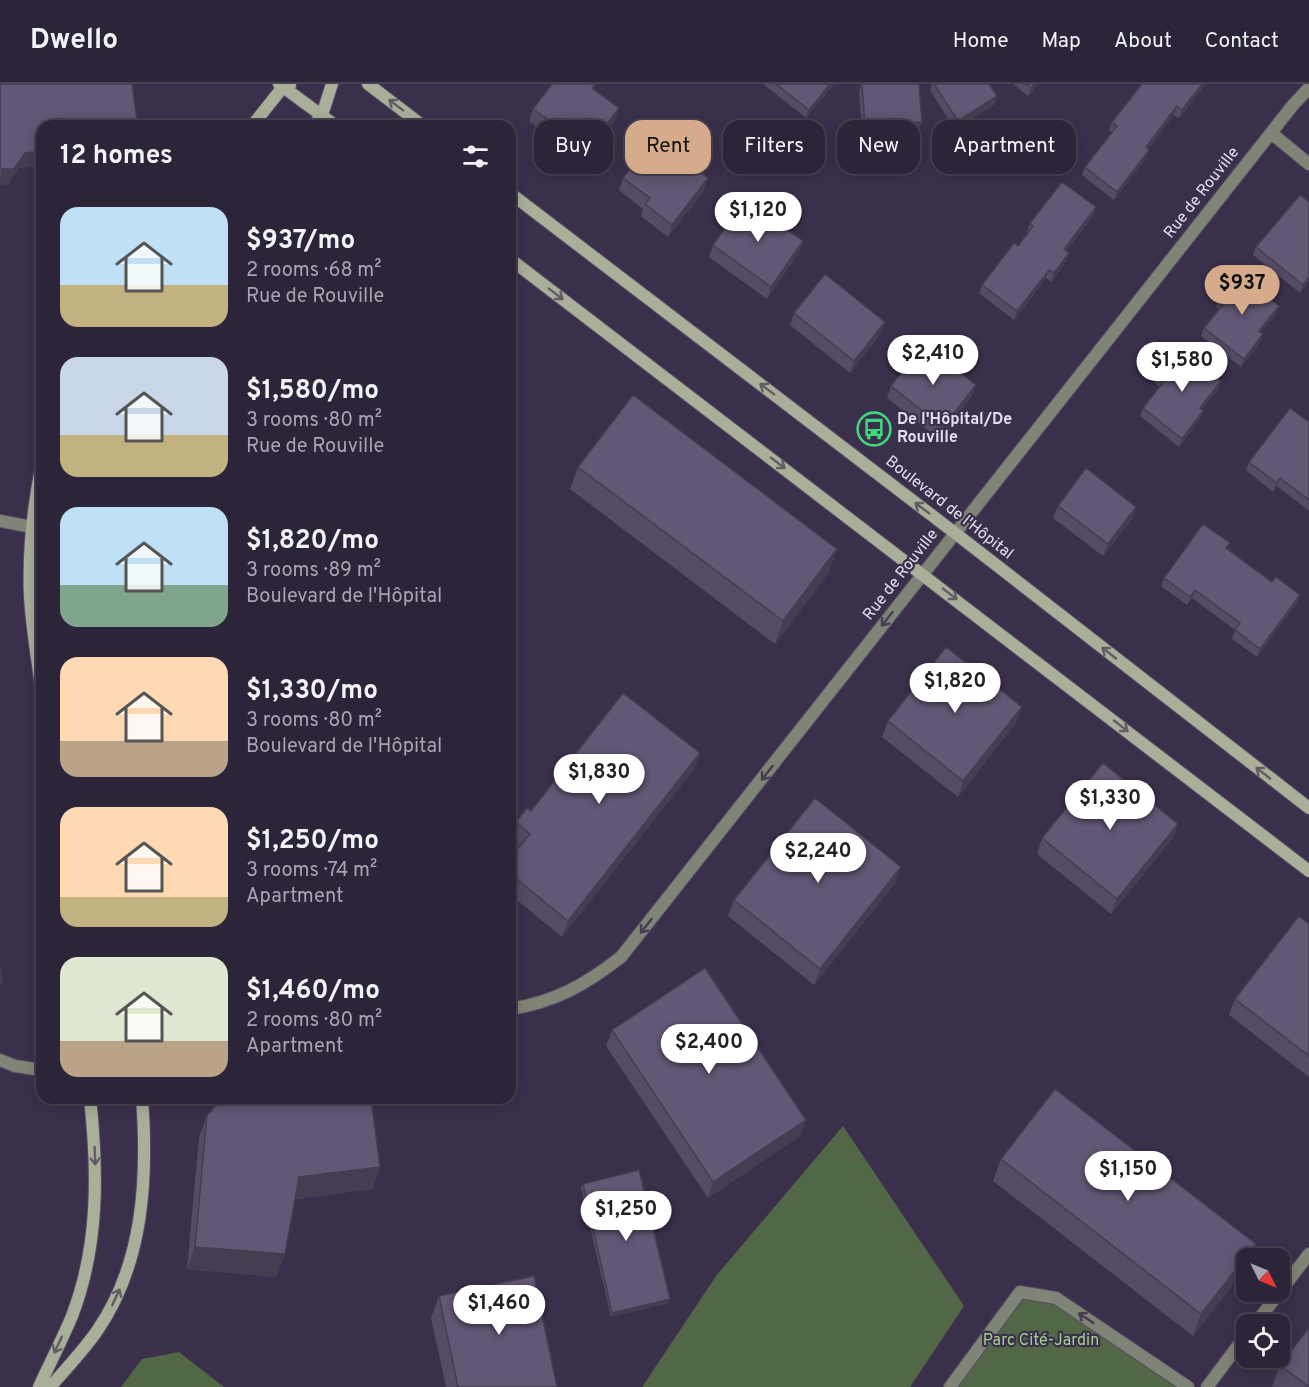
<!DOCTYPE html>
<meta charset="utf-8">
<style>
body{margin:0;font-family:Overpass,sans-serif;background:#342c40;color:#f1f3f6;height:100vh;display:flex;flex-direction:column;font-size:22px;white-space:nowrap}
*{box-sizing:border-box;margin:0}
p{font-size:20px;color:#a6a4ae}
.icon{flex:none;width:33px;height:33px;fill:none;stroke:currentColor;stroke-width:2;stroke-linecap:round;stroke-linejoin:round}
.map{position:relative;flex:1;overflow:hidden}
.panel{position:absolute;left:36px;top:36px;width:480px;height:984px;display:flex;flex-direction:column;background:#2c2438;border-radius:18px;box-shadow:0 3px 15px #0003,0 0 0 2px #484153}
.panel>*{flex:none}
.guide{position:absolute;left:534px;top:36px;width:570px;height:54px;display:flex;gap:12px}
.needle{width:39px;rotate:133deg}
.buttons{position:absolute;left:1236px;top:1164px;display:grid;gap:12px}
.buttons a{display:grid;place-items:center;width:54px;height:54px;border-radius:12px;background:#2c2438;box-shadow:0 3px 15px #0003,0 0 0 2px #484153;font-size:30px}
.price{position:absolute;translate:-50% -51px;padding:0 14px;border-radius:21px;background:#fff;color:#222;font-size:20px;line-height:39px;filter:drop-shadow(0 2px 3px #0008)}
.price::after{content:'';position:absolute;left:50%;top:36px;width:18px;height:14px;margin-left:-9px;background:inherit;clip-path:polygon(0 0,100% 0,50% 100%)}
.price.active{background:#d6ab8b;color:#111}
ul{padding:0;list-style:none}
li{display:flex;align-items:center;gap:18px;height:150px;padding:0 24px}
li span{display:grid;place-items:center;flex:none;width:168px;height:120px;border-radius:18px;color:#555}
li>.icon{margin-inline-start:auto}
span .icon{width:72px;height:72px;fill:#fffc;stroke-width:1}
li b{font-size:26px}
h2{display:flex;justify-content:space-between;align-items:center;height:72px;padding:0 24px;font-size:26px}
.pill{padding:0 21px;border-radius:18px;background:#2c2438;box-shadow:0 3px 15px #0003,0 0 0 2px #484153;font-size:21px;line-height:54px}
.pill.active{background:#d6ab8b;color:#111}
header{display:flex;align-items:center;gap:36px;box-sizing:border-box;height:84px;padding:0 30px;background:#2c2438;border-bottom:2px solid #484153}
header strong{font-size:28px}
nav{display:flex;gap:33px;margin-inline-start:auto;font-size:21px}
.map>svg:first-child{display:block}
.green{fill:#526746}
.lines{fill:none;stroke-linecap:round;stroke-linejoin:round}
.lane-casing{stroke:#564c65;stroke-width:14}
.street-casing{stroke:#564c65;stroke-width:14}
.secondary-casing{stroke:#564c65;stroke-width:14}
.lane{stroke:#808476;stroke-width:12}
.street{stroke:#808476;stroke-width:12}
.secondary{stroke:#a9af99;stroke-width:12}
.wall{fill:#544b64}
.shaded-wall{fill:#453d51}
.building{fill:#625774;stroke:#453d51;stroke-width:1.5}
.oneway{stroke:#625c66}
.oneway2{stroke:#453d51}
.labels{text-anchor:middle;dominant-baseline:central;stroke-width:4.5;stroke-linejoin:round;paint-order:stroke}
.street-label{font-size:16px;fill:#e3ddee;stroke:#3b304b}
.poi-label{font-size:16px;font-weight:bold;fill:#e3ddee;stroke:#3b304b;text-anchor:start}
.park-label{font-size:16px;fill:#a5cf8d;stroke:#3b304b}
</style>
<header>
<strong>Dwello</strong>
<nav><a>Home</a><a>Map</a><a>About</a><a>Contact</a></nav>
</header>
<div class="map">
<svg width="1309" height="1303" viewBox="0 0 1309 1303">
<rect width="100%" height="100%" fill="#3b304b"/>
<path class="green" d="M843,1042l121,180 -54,81h-268l74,-111z
M1020,1208l36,6 132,89h-238z
M179,1268l45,35h-103l21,-28z"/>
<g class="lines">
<g class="lane-casing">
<path id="lane" d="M0,437l32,6
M0,976l15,6 27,4"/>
</g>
<g class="street-casing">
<path id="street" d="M1271,49l38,31
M510,925c45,-7 75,-24 111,-52l672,-852 16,-17
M1255,1240l54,-70
M950,1303l70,-95 36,6 132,89
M1207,1303l39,-52"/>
</g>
<g class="secondary-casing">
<path id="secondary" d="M279,0l57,42
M368,0l55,42
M252,42l31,-39 7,-2
M313,42l9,-11 10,-31
M510,109l445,340 354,275
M510,175l799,612
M42,379c-9,44 -14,89 -12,134 2,33 8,65 12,98
M39,1303c11,-24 23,-47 33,-71 27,-70 26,-144 18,-218
M50,1303c16,-18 33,-36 47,-56 47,-68 51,-154 45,-233"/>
</g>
<use href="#lane" class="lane"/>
<use href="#street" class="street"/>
<use href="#secondary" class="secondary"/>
</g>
<path class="wall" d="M0,0l42,42v58l-2,-18 -21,2 -11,16 -8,1z
M595,0l-2,5 22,31 -34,46 -28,-20 2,-5 -26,-20 4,-12z
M763,0h71l-28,34z
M861,0h58v46l-57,5 -3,-44z
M932,0h57l8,12 -3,9 -39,25 -25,-40z
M1013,0h25l-10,12z
M1149,0h57l-27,34 -5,-3 -26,34 1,1 -3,8 -32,42 -32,-25 3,-8 27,-35 -3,-2 3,-8z
M684,69l-2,5 26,20 -4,12 -36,47 -27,-21 2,-7 -24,-19 4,-12z
M1309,118v79l-9,12 -47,-38 3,-8z
M1093,132l-27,35 3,2 -3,8 -15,21 -5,-4 -32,42 -35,-27 3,-8 36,-39 10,-14h-1l3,-9z
M803,157l-4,12 -32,46 -58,-42 4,-12z
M1219,215l57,15 -15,18 -1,11 -19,24 -40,-31 3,-8 15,-19 -3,-2z
M794,229l91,9 -5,12 -30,39 -60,-48z
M1158,291l63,6 -3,8 -16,21 -2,9 -21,28 -39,-31 3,-8 16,-21 -4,-4z
M976,301l-5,12 -32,42 -52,-41 4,-12z
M1309,338v89l-32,-25 -4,6 -27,-22 3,-8z
M578,383l251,105 -54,72 -205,-155z
M1058,422l78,1 -4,12 -29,37 -50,-38z
M1228,465l69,54 -40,54 -25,-18 3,-9 -43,-32 -5,7 -26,-19 3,-8z
M1022,623l-6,16 -58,74 -76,-60 6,-16z
M700,669l-6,16 -132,168 -50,-41 -2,-15v-17l4,-11 6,-7 -10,-8 6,-16 15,-11z
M1178,740l-6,15 -61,75 -74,-60 5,-16z
M895,799l-81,102 -86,-69 6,-16z
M1309,840v153l-80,-62 6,-16z
M612,946l194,90 -6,16 -92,62 -102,-152z
M207,1031l173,52 -8,22 -77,10 -10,55 -9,23 -89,-8 12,-131z
M1001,1075l255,85 -5,14h-5v10l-53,68 -200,-155z
M583,1100l85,119 -57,14 -30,-129z
M439,1212l118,91h-111l-15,-69z
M1280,1281l29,22h-37z"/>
<path class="shaded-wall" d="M830,0h4l-28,34 3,-8z
M1034,0h4l-10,12 3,-8z
M1202,0h4l-27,34 3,-8z
M997,12l-3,9 -39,25 3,-9z
M1177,22l-3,9 -31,41 3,-9z
M619,24l-4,12 -34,46 4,-12z
M922,38l-3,8 -57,5 3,-9z
M1149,66l-3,8 -32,42 3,-8z
M42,67v11l-2,4 -21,2 -11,16 -8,1 1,-16 24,-16z
M708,94l-4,12 -36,47 4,-12z
M1096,123l-3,9 -32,41 3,-8z
M803,157l-4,12 -32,46 4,-12z
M1069,169l-3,8 -15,21 3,-9z
M1049,186l-3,8 -32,42 3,-9z
M1309,193v4l-9,12 3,-8z
M1279,222l-3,8 -20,25 3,-8z
M515,233l-5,15v-8z
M885,238l-5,12 -30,39 4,-12z
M1263,250l-3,9 -19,24 3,-8z
M1221,297l-3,8 -21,27 3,-8z
M976,301l-5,12 -32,42 4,-12z
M1203,327l-3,8 -21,28 3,-8z
M1280,394l-3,8 -4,6 3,-9z
M1136,423l-4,12 -29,37 5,-12z
M837,465l-8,23 -54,72 8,-23z
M1195,506l-3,8 -5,7 3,-8z
M1300,511l-3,8 -40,54 3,-8z
M1022,623l-6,16 -58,74 5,-16z
M700,669l-6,16 -132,168 6,-16z
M1178,740l-6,15 -61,75 6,-15z
M901,783l-6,16 -81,102 6,-16z
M806,1036l-6,16 -92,62 5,-16z
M380,1083l-8,22 -81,10 8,-22z
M1256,1160l-5,14h-5v10l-53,68 8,-22z
M195,1163l90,7 -9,23 -89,-8z
M670,1215l-2,4 -57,14 1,-4z"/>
<path class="building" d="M0,0h132l5,37 -3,5h-92v25l-17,2 -11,16h-13l-1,-1z
M552,0h43l-3,4 27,20 -34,46 -27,-21 3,-4 -28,-20z
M776,0h54l-21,26z
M862,0h57l3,38 -57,4z
M934,0h55l8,12 -39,25z
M1026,0h8l-3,4z
M1142,0h60l-20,26 -5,-4 -31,41 3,3 -32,42 -32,-25 32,-41 -5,-4z
M658,49l26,20 -3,5 27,20 -36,47 -27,-21 5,-6 -27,-20z
M1062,98l34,25 -32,42 5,4 -15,20 -5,-3 -32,41 -35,-26 32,-42 4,3 15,-20 -3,-3z
M1300,111l9,7v75l-6,8 -47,-38z
M745,116l58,41 -32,46 -58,-42z
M825,190l60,48 -31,39 -60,-48z
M1240,190l39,32 -20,25 4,3 -19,25 -40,-31 20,-25 -5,-4z
M510,218l4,3 1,12 -5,7z
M924,260l52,41 -33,42 -52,-41z
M1179,264l42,33 -21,27 3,3 -21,28 -39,-31 22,-28 -7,-5z
M633,311l204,154 -54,72 -205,-154z
M1290,324l19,14v78l-29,-22 -4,5 -27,-21z
M1086,384l50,39 -28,37 -50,-38z
M1203,440l27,19 -4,5 46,34 4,-5 24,18 -40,54 -25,-19 5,-7 -45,-33 -5,7 -26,-19z
M946,563l76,60 -59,74 -75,-60z
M623,609l77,60 -132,168 -50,-41 -4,-27 16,-19 -14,-12 11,-14 4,3z
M1103,679l75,61 -61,75 -75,-61z
M815,714l86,69 -81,102 -86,-69z
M1299,832l10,8v132l-74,-57z
M0,881l2,19 -2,-2z
M705,884l101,152 -93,62 -101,-152z
M1055,1005l201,155 -55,70 -200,-155z
M223,1014h148l9,69 -81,10 -14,77 -90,-7 12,-132z
M639,1086l31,129 -58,14 -29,-129z
M534,1192l23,111h-99l-19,-91z
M1309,1244v59l-29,-22z"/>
<defs><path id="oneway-shaft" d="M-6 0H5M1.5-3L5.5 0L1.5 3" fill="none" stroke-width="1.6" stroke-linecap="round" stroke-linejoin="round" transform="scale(1.5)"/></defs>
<g class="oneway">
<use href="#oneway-shaft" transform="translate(396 21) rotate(-143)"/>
<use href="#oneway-shaft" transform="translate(556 210) rotate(37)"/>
<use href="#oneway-shaft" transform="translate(767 305) rotate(-143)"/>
<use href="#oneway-shaft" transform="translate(778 379) rotate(37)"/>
<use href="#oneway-shaft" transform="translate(922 424) rotate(-143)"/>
<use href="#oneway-shaft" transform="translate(950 510) rotate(38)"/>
<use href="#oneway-shaft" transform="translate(1109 569) rotate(-142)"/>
<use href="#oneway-shaft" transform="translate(1121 642) rotate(38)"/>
<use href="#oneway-shaft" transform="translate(1263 689) rotate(-142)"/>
<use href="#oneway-shaft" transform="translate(95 1072) rotate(88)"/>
<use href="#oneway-shaft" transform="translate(116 1213) rotate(-65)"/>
<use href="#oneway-shaft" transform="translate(58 1261) rotate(115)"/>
</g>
<g class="oneway2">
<use href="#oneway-shaft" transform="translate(887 535) rotate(128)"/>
<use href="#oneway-shaft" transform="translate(767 689) rotate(128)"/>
<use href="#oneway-shaft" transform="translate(646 842) rotate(128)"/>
<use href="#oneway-shaft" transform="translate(1086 1234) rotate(-146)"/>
</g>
<defs>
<g id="bus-ring" transform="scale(1.725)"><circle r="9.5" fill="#3b304b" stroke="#3ed77d" stroke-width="1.5"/><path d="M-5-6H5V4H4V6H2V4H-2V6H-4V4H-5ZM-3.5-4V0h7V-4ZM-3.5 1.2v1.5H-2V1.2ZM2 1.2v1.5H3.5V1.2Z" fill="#3ed77d"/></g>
</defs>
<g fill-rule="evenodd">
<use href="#bus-ring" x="874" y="345"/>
</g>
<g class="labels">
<g class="street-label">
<text transform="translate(1202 109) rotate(-52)">Rue de Rouville</text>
<text transform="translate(949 424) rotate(38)">Boulevard de l'Hôpital</text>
<text transform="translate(901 491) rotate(-52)">Rue de Rouville</text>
</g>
<g class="poi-label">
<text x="897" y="336">De l'Hôpital/De<tspan x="897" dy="18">Rouville</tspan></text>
</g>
<g class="park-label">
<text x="1041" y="1257">Parc Cité-Jardin</text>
</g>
</g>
</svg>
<div class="buttons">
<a><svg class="needle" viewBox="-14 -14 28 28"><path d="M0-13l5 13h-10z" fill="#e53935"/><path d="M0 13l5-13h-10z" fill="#a6a4ae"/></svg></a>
<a><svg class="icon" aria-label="locate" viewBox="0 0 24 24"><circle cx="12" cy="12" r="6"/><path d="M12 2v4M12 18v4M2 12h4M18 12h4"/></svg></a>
</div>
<b class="price" style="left:758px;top:159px">$1,120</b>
<b class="price active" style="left:1242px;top:232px">$937</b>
<b class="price" style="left:933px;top:302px">$2,410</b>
<b class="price" style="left:1182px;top:309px">$1,580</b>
<b class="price" style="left:955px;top:630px">$1,820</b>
<b class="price" style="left:599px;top:721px">$1,830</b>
<b class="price" style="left:1110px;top:747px">$1,330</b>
<b class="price" style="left:818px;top:800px">$2,240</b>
<b class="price" style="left:709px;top:991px">$2,400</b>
<b class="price" style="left:1128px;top:1118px">$1,150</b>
<b class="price" style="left:626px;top:1158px">$1,250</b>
<b class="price" style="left:499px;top:1252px">$1,460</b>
<div class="guide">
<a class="pill">Buy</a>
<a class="pill active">Rent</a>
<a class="pill">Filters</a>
<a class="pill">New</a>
<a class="pill">Apartment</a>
</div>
<section class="panel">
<h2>12 homes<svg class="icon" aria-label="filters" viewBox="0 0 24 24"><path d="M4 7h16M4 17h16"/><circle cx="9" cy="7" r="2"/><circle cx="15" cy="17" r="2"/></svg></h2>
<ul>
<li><span style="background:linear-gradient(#bfe0f5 65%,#c2b280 0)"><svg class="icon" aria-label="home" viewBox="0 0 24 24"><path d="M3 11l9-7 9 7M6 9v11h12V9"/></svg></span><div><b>$937/mo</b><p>2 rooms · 68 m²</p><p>Rue de Rouville</p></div></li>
<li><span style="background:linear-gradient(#c9d6e8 65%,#c2b280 0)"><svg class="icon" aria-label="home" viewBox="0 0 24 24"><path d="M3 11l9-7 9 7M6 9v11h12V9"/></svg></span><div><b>$1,580/mo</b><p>3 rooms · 80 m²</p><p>Rue de Rouville</p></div></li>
<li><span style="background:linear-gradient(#bfe0f5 65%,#7fa58c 0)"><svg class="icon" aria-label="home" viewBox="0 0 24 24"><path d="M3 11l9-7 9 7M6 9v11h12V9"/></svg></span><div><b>$1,820/mo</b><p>3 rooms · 89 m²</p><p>Boulevard de l'Hôpital</p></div></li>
<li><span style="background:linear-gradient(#ffd9b3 70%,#b9a48a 0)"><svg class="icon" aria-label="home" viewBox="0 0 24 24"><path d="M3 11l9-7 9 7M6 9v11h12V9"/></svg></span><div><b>$1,330/mo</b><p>3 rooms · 80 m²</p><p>Boulevard de l'Hôpital</p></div></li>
<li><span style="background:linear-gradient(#ffd9b3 75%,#c2b280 0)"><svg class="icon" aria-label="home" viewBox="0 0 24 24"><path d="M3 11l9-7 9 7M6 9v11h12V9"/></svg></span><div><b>$1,250/mo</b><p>3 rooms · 74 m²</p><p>Apartment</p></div></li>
<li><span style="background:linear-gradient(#dfe7d0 70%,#b9a48a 0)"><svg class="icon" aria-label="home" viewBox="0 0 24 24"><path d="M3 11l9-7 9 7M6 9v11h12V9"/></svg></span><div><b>$1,460/mo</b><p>2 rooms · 80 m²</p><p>Apartment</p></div></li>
</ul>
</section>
</div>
